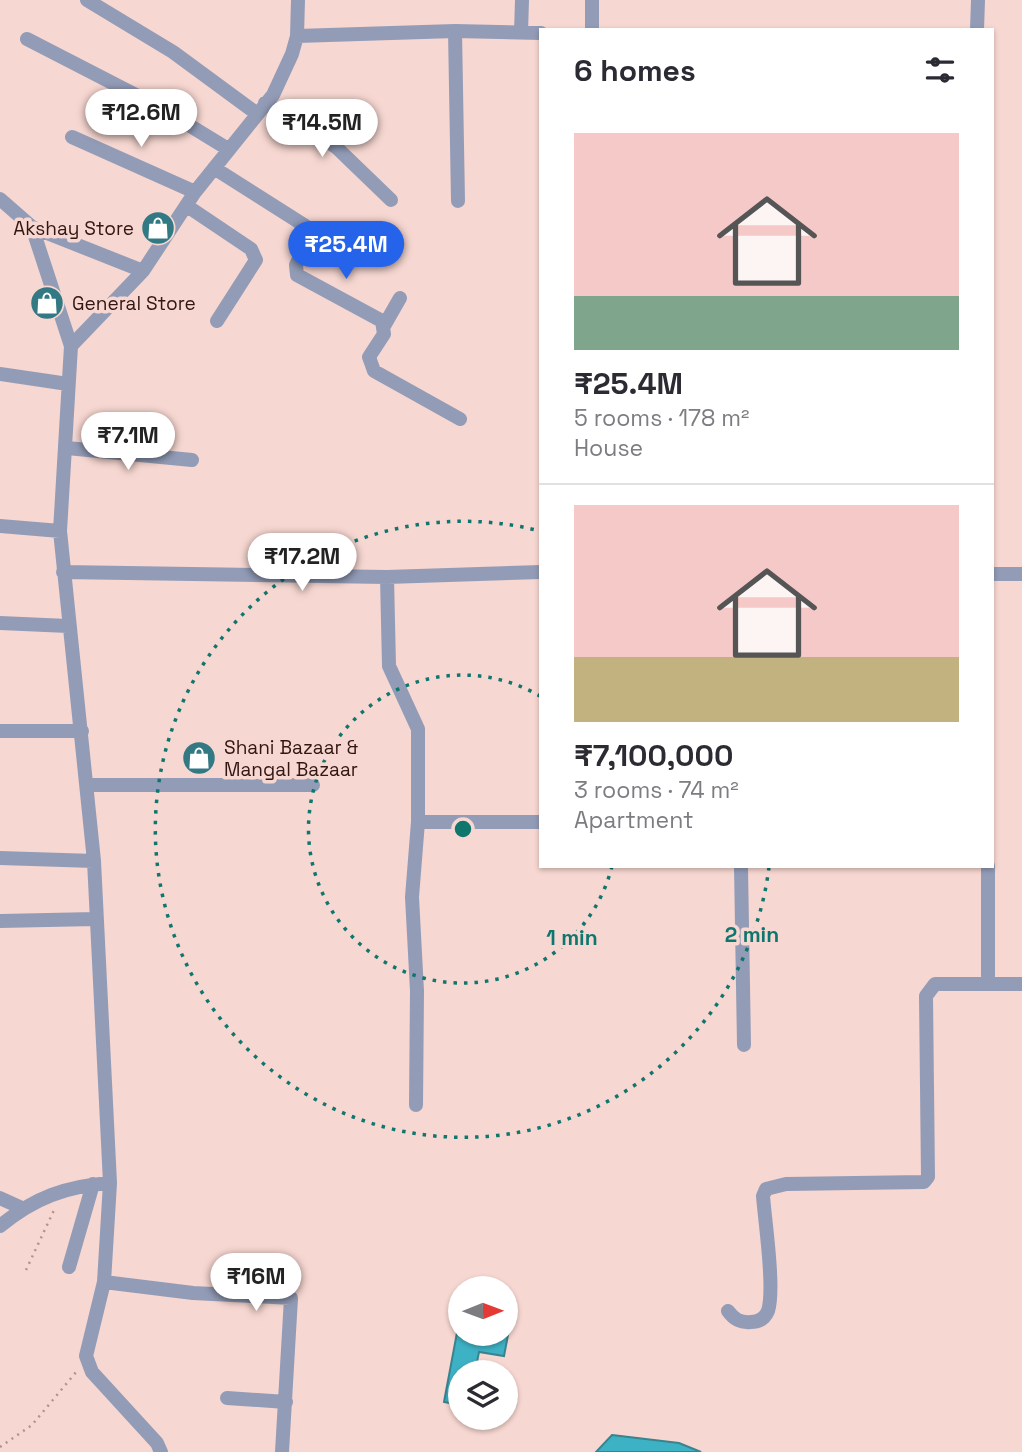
<!DOCTYPE html>
<meta charset="utf-8">
<style>
body{margin:0;font-family:"Space Grotesk",sans-serif;background:#f7f7f7;color:#2b2b33;height:100vh;display:flex;flex-direction:column;font-size:26px;white-space:nowrap}
*{box-sizing:border-box;margin:0}
p{font-size:23px;color:#7c7c81}
.icon{flex:none;width:38px;height:38px;fill:none;stroke:currentColor;stroke-width:2;stroke-linecap:round;stroke-linejoin:round}
.map{position:relative;flex:1;overflow:hidden}
.drawer{position:absolute;left:539px;top:28px;width:455px;height:840px;display:flex;flex-direction:column;background:#fff;border-radius:0px;box-shadow:0 2px 5px #0004}
.drawer>*{flex:none}
.needle{width:46px;rotate:89deg}
.tools{position:absolute;left:448px;top:1276px;display:grid;gap:14px}
.tools a{display:grid;place-items:center;width:70px;height:70px;border-radius:50%;background:#fff;box-shadow:0 2px 5px #0004;font-size:35px}
.price{position:absolute;translate:-50% -60px;padding:0 16px;border-radius:24px;background:#fff;color:#222;font-size:23px;line-height:46px;filter:drop-shadow(0 2px 4px #0008)}
.price::after{content:'';position:absolute;left:50%;top:42px;width:21px;height:16px;margin-left:-10px;background:inherit;clip-path:polygon(0 0,100% 0,50% 100%)}
.price.selected{background:#2563eb;color:#fff}
ul{padding:0;list-style:none}
li{display:grid;align-content:center;gap:14px;height:371px;padding:0 35px}
li+li{border-top:2px solid #e1e1e2}
li span{display:grid;place-items:center;height:217px;border-radius:0px;color:#555}
li>.icon{margin-inline-start:auto}
span .icon{width:126px;height:126px;fill:#fffc;stroke-width:1}
li b{font-size:30px}
h2{display:flex;justify-content:space-between;align-items:center;height:84px;padding:0 35px;font-size:30px}
.map>svg:first-child{display:block}
.water{fill:#3eb2c5;stroke:#3a838f;stroke-width:2}
.lines{fill:none;stroke-linecap:round;stroke-linejoin:round}
.path{stroke:#b2938e;stroke-width:2.5;stroke-dasharray:2 5;stroke-linecap:butt}
.minor{stroke:#939cb7;stroke-width:14}
.ring{fill:none;stroke:#0f766e;stroke-width:3.5;stroke-dasharray:3.5 7}
.labels{text-anchor:middle;dominant-baseline:central;stroke-width:7;stroke-linejoin:round;paint-order:stroke}
.poi-label{font-size:19px;fill:#321612;stroke:#f7d7d1;text-anchor:start}
.centre{fill:#0f766e;stroke:#f7d7d1;stroke-width:3.5}
.ring-label{font-size:21px;text-anchor:middle;font-weight:bold;fill:#0f766e;stroke:#f7d7d1;stroke-width:7;stroke-linejoin:round;paint-order:stroke}
</style>
<div class="map">
<svg width="1022" height="1452" viewBox="0 0 1022 1452">
<rect width="100%" height="100%" fill="#f7d7d1"/>
<path class="water" d="M506,1318l5,1 -7,37 -25,-4 -4,20h-15v33l-16,-3 15,-80 1,12h46z
M612,1435l67,8 22,9h-105z"/>
<g class="lines">
<path class="path" d="M26,1270l29,-62
M0,1447l32,-22 45,-54"/>
<path class="minor" d="M87,0l86,52 83,61
M592,30v-30
M977,30l1,-30
M455,31l3,170
M521,33l1,-33
M297,36l158,-5 86,2
M27,39l134,69 67,41
M265,103l71,44 55,53
M72,137l123,55
M214,168l93,59 3,9 -14,29 1,10 85,46 2,13 -15,23 5,14 86,48
M0,199l32,28 39,119
M187,206l64,43 5,11 -39,61
M32,227l111,44
M384,326l16,-28
M0,374l68,10
M67,448l125,12
M0,526l60,5
M63,572l324,5 154,-5
M992,574h30
M387,577l2,89 29,63v93l-6,75 5,94 -1,114
M0,623l68,3
M0,731h82
M87,785h226
M418,822h123
M0,858l94,3
M741,866l3,179
M0,921l95,-2
M988,984v-118
M0,1198l22,10
M0,1226c34,-28 66,-40 110,-43
M69,1267l24,-83
M104,1282l89,11 98,5 -9,154
M728,1311c6,8 12,12 23,11 8,0 14,-4 17,-11 7,-22 -3,-89 -5,-115l3,-7 20,-5 138,-2 4,-5 -2,-181 9,-12h87
M227,1398l59,4
M161,1452l-4,-9 -65,-71 -6,-16 18,-74 6,-99 -16,-322 -34,-330 11,-185 72,-75 52,-79 78,-97 19,-41 5,-18 1,-36"/>
</g>
<g class="ring">
<path d="M612 866A154 154 0 1 1 540 696"/>
<path d="M769 867A308 308 0 1 1 540 531"/>
</g>
<defs>
<g id="shop-disc" transform="scale(1.75)"><circle r="9.5" fill="#327984" stroke="#f7d7d1"/><path d="M-5-2.5h2.3a2.7 3.5 0 0 1 5.4 0H5L5.5 6h-11ZM-1.5-2.5h3a1.5 2.3 0 0 0-3 0Z" fill="#fff"/></g>
</defs>
<g fill-rule="evenodd">
<use href="#shop-disc" x="158" y="228"/>
<use href="#shop-disc" x="47" y="303"/>
<use href="#shop-disc" x="199" y="758"/>
</g>
<g class="labels">
<g class="poi-label">
<text x="134" y="228" text-anchor="end">Akshay Store</text>
<text x="72" y="303">General Store</text>
<text x="224" y="747">Shani Bazaar &amp;<tspan x="224" dy="22">Mangal Bazaar</tspan></text>
</g>
</g>
<circle cx="463" cy="829" r="10" class="centre"/>
<g class="ring-label">
<text x="752" y="942">2 min</text>
<text x="572" y="945">1 min</text>
</g>
</svg>
<div class="tools">
<a><svg class="needle" viewBox="-14 -14 28 28"><path d="M0-13l5 13h-10z" fill="#e53935"/><path d="M0 13l5-13h-10z" fill="#7c7c81"/></svg></a>
<a><svg class="icon" aria-label="layers" viewBox="0 0 24 24"><path d="M12 4l9 5-9 5-9-5zM3 14l9 5 9-5"/></svg></a>
</div>
<b class="price" style="left:141px;top:149px">₹12.6M</b>
<b class="price" style="left:322px;top:159px">₹14.5M</b>
<b class="price selected" style="left:346px;top:281px">₹25.4M</b>
<b class="price" style="left:128px;top:472px">₹7.1M</b>
<b class="price" style="left:302px;top:593px">₹17.2M</b>
<b class="price" style="left:256px;top:1313px">₹16M</b>
<section class="drawer">
<h2>6 homes<svg class="icon" aria-label="filters" viewBox="0 0 24 24"><path d="M4 7h16M4 17h16"/><circle cx="9" cy="7" r="2"/><circle cx="15" cy="17" r="2"/></svg></h2>
<ul>
<li><span style="background:linear-gradient(#f6c9c9 75%,#7fa58c 0)"><svg class="icon" aria-label="home" viewBox="0 0 24 24"><path d="M3 11l9-7 9 7M6 9v11h12V9"/></svg></span><div><b>₹25.4M</b><p>5 rooms · 178 m²</p><p>House</p></div></li>
<li><span style="background:linear-gradient(#f6c9c9 70%,#c2b280 0)"><svg class="icon" aria-label="home" viewBox="0 0 24 24"><path d="M3 11l9-7 9 7M6 9v11h12V9"/></svg></span><div><b>₹7,100,000</b><p>3 rooms · 74 m²</p><p>Apartment</p></div></li>
</ul>
</section>
</div>
